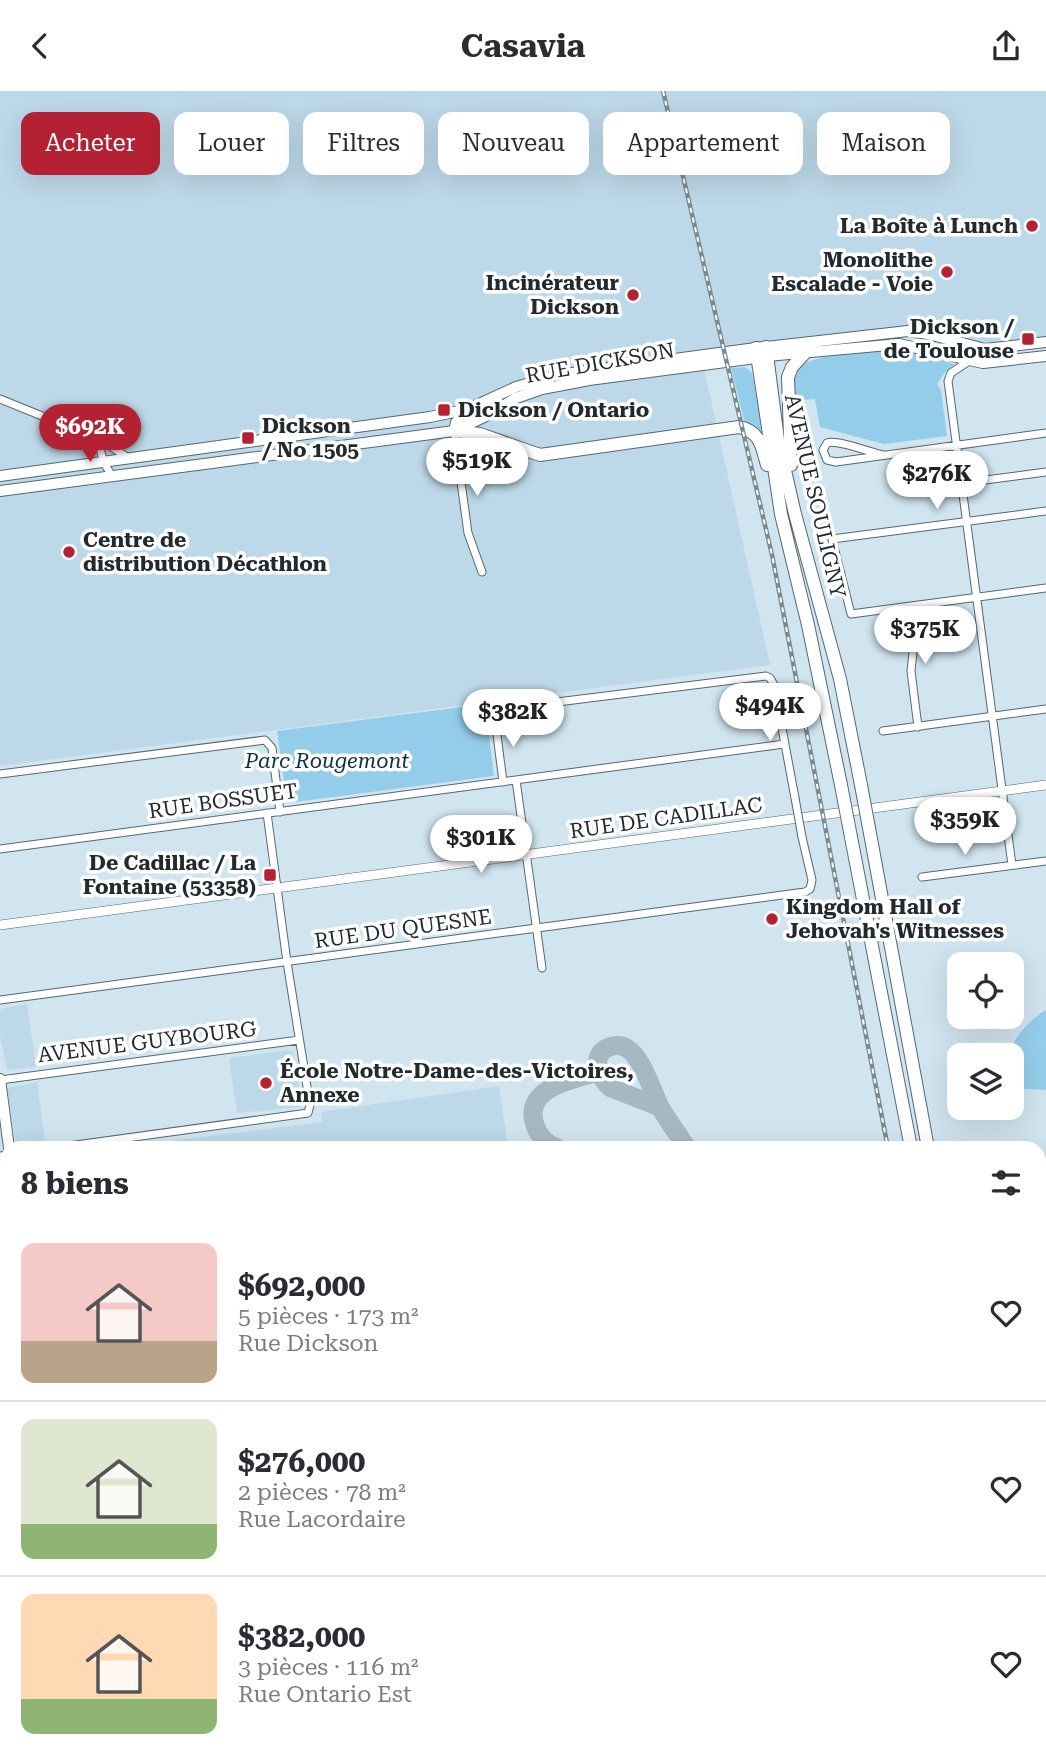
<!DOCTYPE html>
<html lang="fr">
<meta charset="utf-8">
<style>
body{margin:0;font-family:"Roboto Serif",serif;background:#f7f7f7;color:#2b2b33;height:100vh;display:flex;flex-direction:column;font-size:26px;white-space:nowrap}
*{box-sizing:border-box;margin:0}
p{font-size:23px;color:#7c7c81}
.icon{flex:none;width:38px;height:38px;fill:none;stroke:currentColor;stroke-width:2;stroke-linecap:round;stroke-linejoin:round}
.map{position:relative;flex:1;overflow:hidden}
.details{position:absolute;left:0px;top:1050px;width:1046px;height:623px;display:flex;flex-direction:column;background:#fff;border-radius:21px 21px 0 0;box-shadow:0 7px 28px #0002}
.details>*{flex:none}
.top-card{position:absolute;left:21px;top:21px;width:1004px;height:63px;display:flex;gap:14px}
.tools{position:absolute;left:947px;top:861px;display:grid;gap:14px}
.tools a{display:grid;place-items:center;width:77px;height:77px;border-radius:14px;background:#fff;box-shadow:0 7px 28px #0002;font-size:35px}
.price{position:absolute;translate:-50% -60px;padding:0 16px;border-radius:24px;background:#fff;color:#222;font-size:23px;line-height:46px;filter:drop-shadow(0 2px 4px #0008)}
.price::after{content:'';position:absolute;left:50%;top:42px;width:21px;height:16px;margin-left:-10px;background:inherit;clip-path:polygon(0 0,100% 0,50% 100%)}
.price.on{background:#b32133;color:#fff}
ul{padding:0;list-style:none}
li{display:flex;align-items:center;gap:21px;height:175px;padding:0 21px}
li+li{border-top:2px solid #e1e1e2}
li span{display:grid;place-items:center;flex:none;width:196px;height:140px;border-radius:14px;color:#555}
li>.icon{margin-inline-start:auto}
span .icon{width:84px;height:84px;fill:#fffc;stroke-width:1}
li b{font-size:30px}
h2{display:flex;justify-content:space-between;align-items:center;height:84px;padding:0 21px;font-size:30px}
.tag{padding:0 24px;border-radius:14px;background:#fff;box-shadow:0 7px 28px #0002;font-size:24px;line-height:63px}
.tag.on{background:#b32133;color:#fff}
header{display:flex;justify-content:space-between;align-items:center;height:91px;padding:0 21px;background:#fff;font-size:32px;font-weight:700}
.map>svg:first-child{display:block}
.built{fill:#bdd8e8}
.green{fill:#94cdea}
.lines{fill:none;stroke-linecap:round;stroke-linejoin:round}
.taxiway{stroke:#a6b8c1;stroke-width:19}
.minor-casing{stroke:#556770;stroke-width:9}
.tertiary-casing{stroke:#556770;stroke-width:10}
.secondary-casing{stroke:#556770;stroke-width:12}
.primary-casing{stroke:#556770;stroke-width:12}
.trunk-casing{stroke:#556770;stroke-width:14}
.minor{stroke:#fff;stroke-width:7}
.tertiary{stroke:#fff;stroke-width:9}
.secondary{stroke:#fff;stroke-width:10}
.primary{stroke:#fff;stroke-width:10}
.trunk{stroke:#fff;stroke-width:12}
.rail-casing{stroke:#7b8a92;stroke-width:4.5}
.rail{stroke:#fff;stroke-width:2;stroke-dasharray:5;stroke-linecap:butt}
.minor-bridge-casing{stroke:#556770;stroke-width:9;stroke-linecap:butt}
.trunk-bridge-casing{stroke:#556770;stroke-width:14;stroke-linecap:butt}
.minor-bridge{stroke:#fff;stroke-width:7}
.trunk-bridge{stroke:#fff;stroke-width:12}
.poi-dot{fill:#b32133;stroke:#fff;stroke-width:2.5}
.labels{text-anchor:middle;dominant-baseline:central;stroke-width:7;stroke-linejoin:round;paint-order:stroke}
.poi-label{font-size:21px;font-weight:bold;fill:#222a2e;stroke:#fff;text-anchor:end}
.street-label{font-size:21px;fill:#222a2e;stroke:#fff}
.park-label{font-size:21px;font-style:italic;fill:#0d3140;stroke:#fff}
</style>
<header><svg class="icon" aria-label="back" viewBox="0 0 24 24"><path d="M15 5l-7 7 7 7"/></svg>Casavia<svg class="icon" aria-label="share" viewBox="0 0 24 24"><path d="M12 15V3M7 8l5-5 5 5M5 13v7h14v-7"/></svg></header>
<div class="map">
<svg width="1046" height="1673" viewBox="0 0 1046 1673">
<rect width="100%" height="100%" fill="#d0e5f0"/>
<path class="built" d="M0,0h1046v251l-50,7 -68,-15 -227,21 69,310 -770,101z
M27,913l9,63 -29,3 -7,-35v-26z
M289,959l4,2 9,52 -2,3 -63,6 -8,-55z
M37,991l8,58 -29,4 -9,-56z
M499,995l9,62h-396l210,-26 -1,-10z
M0,1206l7,94v366h11v7h-18z"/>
<path class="green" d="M897,258l18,3 40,12 -9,7 -9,13 4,6 6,46 -63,8 -64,-17 -5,-28 -24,2c0,-10 -2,-23 5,-31 14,-17 79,-20 101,-21z
M745,276l7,6 12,59 -3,2 -17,-14 -13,-52z
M485,613l9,72 -207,27 -10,-72z
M1046,919v80l-34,-2c-1,-11 -3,-31 -2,-36 5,-17 22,-34 36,-42z"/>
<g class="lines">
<path class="taxiway" d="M660,1016l-49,-19c-14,-11 -22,-37 2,-42 26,-6 38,44 47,61 8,14 18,27 27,41
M557,1057c-11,-4 -18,-11 -22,-23 -13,-37 39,-46 63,-53"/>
<g class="minor-casing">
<path id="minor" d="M969,270l-18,12 -3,8 64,484
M0,308l47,19 37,10 44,30
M454,340l14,102 14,39
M96,344l8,28 8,13
M883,364c-13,-3 -47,-16 -56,-12l-4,7 4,10 9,2 210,-29
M962,392l84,-11
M1046,420l-214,28 19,75 195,-26
M918,636l-7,-56 7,-66
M883,640l163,-22
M0,683l265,-34 7,8 8,64
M516,689l26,188
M503,691l-8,-63 2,-8 4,-2 265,-33 4,2 4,7 21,113
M0,758l784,-105
M922,786l124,-16
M0,909l805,-108 5,-3 2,-9 -10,-43
M0,989l299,-40
M54,1057l254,-35 2,-8 -23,-143 -20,-149
M0,1065l7,-1"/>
</g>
<g class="tertiary-casing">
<path id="tertiary" d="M0,834l1046,-140"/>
</g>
<g class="secondary-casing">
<path id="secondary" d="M766,256l142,-16 20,3 57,15 61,-7
M767,265l132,-12 84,19 63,-7
M0,988l9,69
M0,1085l7,98
M21,1666v7
M32,1666v7"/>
</g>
<g class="primary-casing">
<path id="primary" d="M454,340l2,-9 24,-11
M0,385l430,-59 38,-8 48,-22 41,-12 206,-28
M0,400l454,-60 30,-14 32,-19 26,-9 47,-9 175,-23"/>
</g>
<g class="trunk-casing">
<path id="trunk" d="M766,256l12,93 17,74 45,165 21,106
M756,257l25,166 27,111 33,160
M454,340l26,3 60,21 199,-28c21,4 23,20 28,38
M791,374l-3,-88 4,-10 12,-13
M869,737l59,320
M851,746l60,311
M1040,1525l6,22
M1040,1585l6,21"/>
</g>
<use href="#minor" class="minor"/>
<use href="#tertiary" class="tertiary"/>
<use href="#secondary" class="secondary"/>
<use href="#primary" class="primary"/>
<use href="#trunk" class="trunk"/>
<g class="rail-casing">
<path id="rail" d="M663,0l109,464 116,593
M1037,1666l2,7"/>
</g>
<use href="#rail" class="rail"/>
<g class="minor-bridge-casing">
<path id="minor-bridge" d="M795,707l7,39"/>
</g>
<g class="trunk-bridge-casing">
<path id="trunk-bridge" d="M841,694l10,52
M861,694l8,43"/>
</g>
<use href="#minor-bridge" class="minor-bridge"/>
<use href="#trunk-bridge" class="trunk-bridge"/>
</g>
<g class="poi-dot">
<circle cx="1032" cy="135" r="7"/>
<circle cx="947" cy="181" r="7"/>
<circle cx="633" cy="204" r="7"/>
<rect x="1021" y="241" width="14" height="14" rx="3.5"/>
<rect x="437" y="312" width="14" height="14" rx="3.5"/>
<rect x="241" y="340" width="14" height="14" rx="3.5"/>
<circle cx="69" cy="461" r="7"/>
<rect x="263" y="777" width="14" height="14" rx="3.5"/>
<circle cx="772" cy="828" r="7"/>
<circle cx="266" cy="992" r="7"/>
</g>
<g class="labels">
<g class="poi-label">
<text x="1018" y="135">La Boîte à Lunch</text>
<text x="933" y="169">Monolithe<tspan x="933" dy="24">Escalade - Voie</tspan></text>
<text x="619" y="192">Incinérateur<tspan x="619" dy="24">Dickson</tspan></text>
<text x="1014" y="236">Dickson /<tspan x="1014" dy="24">de Toulouse</tspan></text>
<text x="458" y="319" text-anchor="start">Dickson / Ontario</text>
<text x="262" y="335" text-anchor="start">Dickson<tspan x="262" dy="24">/ No 1505</tspan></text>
<text x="83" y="449" text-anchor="start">Centre de<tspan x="83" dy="24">distribution Décathlon</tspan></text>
<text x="256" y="772">De Cadillac / La<tspan x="256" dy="24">Fontaine (53358)</tspan></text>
<text x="786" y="816" text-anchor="start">Kingdom Hall of<tspan x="786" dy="24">Jehovah's Witnesses</tspan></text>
<text x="280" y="980" text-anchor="start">École Notre-Dame-des-Victoires,<tspan x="280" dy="24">Annexe</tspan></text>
</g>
<g class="street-label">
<text transform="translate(600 272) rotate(-10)">RUE DICKSON</text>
<text transform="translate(815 405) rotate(77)">AVENUE SOULIGNY</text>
<text transform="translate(223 710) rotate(-8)">RUE BOSSUET</text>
<text transform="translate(666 727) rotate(-8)">RUE DE CADILLAC</text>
<text transform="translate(403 838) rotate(-8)">RUE DU QUESNE</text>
<text transform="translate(147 951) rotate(-7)">AVENUE GUYBOURG</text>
</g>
<g class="park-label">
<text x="327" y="670">Parc Rougemont</text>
</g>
</g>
</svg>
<div class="tools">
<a><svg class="icon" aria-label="locate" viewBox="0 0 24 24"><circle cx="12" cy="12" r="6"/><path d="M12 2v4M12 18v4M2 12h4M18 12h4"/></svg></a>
<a><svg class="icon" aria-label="layers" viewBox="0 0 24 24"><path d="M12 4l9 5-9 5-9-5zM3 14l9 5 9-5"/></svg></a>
</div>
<b class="price on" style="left:90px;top:373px">$692K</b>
<b class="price" style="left:477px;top:407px">$519K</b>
<b class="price" style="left:937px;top:420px">$276K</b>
<b class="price" style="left:925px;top:575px">$375K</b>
<b class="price" style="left:770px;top:652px">$494K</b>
<b class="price" style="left:513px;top:658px">$382K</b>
<b class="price" style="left:965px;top:766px">$359K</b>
<b class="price" style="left:481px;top:784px">$301K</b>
<div class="top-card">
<a class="tag on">Acheter</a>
<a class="tag">Louer</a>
<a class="tag">Filtres</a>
<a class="tag">Nouveau</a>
<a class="tag">Appartement</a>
<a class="tag">Maison</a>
</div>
<section class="details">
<h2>8 biens<svg class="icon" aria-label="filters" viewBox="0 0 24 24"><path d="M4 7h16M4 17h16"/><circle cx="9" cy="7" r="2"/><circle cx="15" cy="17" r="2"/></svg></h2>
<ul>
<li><span style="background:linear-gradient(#f6c9c9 70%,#b9a48a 0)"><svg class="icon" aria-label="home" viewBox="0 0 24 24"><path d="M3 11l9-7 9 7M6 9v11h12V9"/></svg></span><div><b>$692,000</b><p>5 pièces · 173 m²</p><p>Rue Dickson</p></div><svg class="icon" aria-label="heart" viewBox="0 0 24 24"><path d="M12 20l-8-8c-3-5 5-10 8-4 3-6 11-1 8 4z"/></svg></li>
<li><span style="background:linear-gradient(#dfe7d0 75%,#8fb573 0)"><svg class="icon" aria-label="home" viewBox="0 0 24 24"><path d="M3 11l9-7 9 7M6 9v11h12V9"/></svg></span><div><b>$276,000</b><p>2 pièces · 78 m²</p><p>Rue Lacordaire</p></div><svg class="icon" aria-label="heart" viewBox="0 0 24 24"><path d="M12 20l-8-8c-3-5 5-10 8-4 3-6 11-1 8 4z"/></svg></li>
<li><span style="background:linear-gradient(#ffd9b3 75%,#8fb573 0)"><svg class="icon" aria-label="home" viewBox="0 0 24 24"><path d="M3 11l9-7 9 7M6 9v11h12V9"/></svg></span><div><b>$382,000</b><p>3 pièces · 116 m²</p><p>Rue Ontario Est</p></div><svg class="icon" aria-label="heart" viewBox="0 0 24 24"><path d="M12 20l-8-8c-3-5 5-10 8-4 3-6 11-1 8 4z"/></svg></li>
</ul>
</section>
</div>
